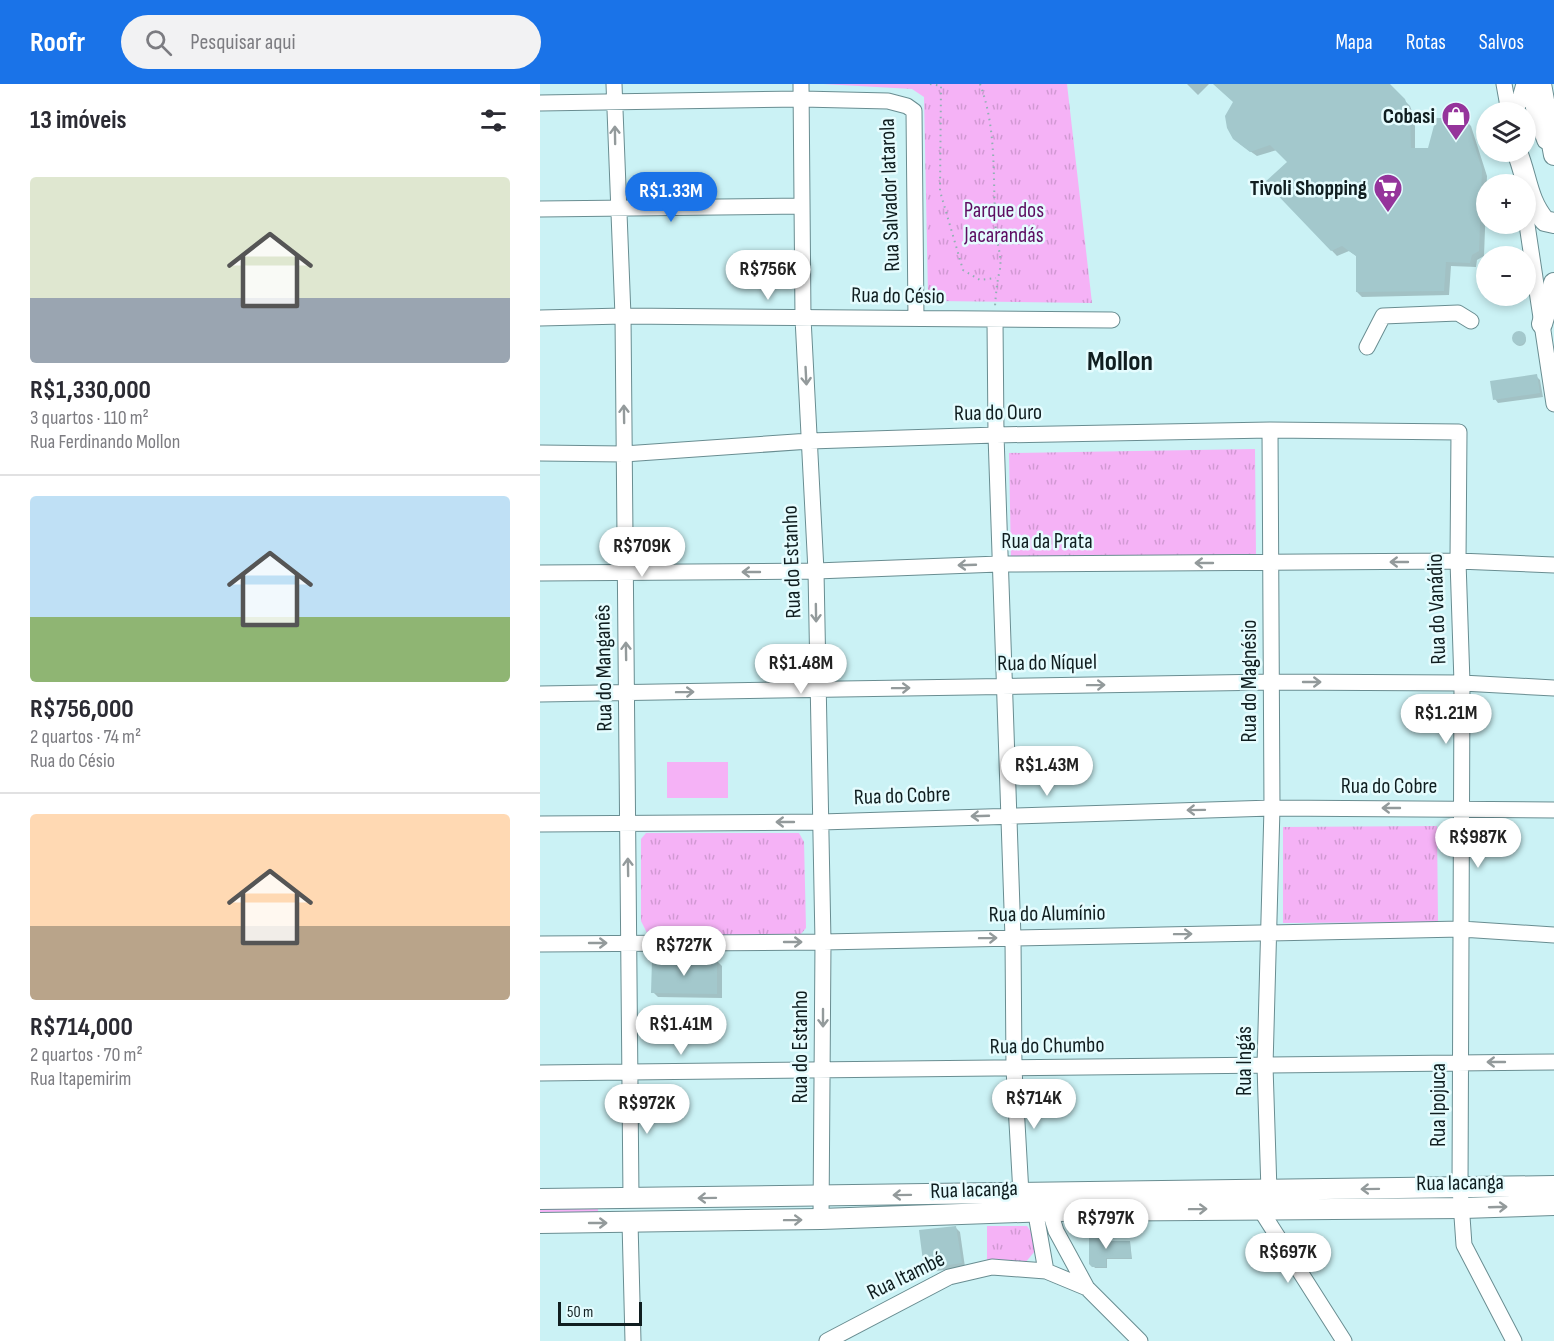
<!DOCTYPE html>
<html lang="pt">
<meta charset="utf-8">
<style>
body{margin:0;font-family:"Sofia Sans Condensed",sans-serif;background:#f2f2f3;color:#2b2b33;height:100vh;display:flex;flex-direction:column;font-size:22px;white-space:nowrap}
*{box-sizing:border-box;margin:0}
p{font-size:20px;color:#7c7c81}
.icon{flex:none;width:33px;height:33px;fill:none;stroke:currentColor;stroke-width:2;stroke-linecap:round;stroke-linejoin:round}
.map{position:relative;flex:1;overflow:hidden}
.drawer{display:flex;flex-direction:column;background:#fff;width:540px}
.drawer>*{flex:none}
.controls{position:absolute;left:936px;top:18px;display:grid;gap:12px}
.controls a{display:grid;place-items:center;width:60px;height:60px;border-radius:50%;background:#fff;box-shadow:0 3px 9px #0003;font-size:30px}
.scale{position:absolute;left:18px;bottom:15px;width:84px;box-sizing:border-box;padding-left:6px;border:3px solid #101e20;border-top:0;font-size:16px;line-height:21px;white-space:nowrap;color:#101e20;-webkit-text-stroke:4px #e5fcfe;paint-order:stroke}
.price{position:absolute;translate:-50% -51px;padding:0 14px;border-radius:21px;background:#fff;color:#222;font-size:20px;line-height:39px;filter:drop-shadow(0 2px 3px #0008)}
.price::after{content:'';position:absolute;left:50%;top:36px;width:18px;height:14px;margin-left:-9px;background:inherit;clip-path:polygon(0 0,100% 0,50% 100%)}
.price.selected{background:#1a73e8;color:#fff}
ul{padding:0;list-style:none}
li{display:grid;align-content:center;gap:12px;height:318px;padding:0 30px}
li+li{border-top:2px solid #e1e1e2}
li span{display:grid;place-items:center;height:186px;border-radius:6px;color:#555}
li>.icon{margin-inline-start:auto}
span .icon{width:108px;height:108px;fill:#fffc;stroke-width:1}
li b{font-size:26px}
h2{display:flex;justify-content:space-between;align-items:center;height:72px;padding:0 30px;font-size:26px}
header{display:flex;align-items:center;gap:36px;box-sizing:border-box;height:84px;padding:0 30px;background:#1a73e8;color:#fff}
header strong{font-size:28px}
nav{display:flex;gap:33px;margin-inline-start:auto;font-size:21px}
.search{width:420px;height:54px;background:#f2f2f3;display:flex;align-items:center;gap:15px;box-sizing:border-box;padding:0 21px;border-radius:33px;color:#7c7c81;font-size:22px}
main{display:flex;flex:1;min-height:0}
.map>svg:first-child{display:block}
.grass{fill:#f5b2f6}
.park{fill:url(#park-tufts)}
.shadow{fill:#0003}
.building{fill:#a3c8cc}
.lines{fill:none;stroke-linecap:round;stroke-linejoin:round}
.minor-casing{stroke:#698d91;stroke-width:17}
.major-casing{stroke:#698d91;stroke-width:22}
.path{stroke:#91b1b3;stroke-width:2;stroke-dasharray:1.5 4.5;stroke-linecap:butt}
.minor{stroke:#fff;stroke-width:15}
.major{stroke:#fff;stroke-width:20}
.oneway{stroke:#939a9b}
.labels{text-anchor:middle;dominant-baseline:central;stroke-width:5;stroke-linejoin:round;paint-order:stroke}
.poi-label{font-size:22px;font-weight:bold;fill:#101e20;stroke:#e5fcfe;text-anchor:end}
.street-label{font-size:22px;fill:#101e20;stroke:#e5fcfe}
.park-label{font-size:22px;fill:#5d0e62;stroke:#e5fcfe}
.district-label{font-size:28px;font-weight:bold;fill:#101e20;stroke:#e5fcfe}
</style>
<header>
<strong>Roofr</strong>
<div class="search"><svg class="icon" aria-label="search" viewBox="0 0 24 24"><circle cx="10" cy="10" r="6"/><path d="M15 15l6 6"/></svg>Pesquisar aqui</div>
<nav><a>Mapa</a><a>Rotas</a><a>Salvos</a></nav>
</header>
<main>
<section class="drawer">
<h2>13 imóveis<svg class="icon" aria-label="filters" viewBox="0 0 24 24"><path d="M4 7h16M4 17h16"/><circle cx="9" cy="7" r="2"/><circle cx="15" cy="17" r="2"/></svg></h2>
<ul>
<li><span style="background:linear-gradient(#dfe7d0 65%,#9aa5b1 0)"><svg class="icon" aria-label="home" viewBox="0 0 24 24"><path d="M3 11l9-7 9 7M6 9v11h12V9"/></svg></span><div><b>R$1,330,000</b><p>3 quartos · 110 m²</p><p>Rua Ferdinando Mollon</p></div></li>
<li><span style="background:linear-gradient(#bfe0f5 65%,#8fb573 0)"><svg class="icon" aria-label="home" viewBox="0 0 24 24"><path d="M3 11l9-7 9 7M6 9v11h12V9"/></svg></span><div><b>R$756,000</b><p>2 quartos · 74 m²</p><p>Rua do Césio</p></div></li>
<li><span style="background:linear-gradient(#ffd9b3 60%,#b9a48a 0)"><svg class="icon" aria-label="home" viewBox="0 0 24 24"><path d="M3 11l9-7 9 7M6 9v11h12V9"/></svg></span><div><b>R$714,000</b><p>2 quartos · 70 m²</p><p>Rua Itapemirim</p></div></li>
</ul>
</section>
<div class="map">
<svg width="1014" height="1257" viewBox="0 0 1014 1257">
<defs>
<pattern id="park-tufts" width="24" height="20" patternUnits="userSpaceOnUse" patternTransform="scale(1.5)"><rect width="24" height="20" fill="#f5b2f6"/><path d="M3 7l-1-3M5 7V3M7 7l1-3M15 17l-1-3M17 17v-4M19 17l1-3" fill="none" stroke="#d199d3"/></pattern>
</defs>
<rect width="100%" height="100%" fill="#cbf2f5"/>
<path class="grass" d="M127,678h61v36h-61z
M58,1123v9h-58v-8z"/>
<path class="park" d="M283,0h244l25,219 -154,-2 -10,-6 -4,-198 -12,-8z
M715,365l1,106 -245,4 -2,-106z
M897,742l1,96 -155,1v-96z
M106,749h153l5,9 2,86 -5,6 -152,3 -8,-16v-82z
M447,1142h40l13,19 -15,18h-38z"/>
<path class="shadow" d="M647,0h22l-11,11z
M674,0h174l22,22 5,13v30l14,1 36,-30 6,6 16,50 -3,80 -7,4 -1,7 -25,-1 -2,29 -87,2 -5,-5 1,-35 -9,-6 -12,5 -70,-74 22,-20 -12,-12 -20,6 -17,-12 -5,-42z
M974 256a6 6 0 1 1 12 0a6 6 0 1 1-12 0Z
M996,292l4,4 3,17 -45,6 -3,-4z
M177,877l5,5v32l-64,-1 -5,-5z
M416,1144l4,4 5,35 -35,5 -4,-4z
M565,1150l2,8h23l2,17h-25v9h-12l-4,-5z"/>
<path class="building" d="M673,0h177l15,15 5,14 1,35h17l8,-30h30l16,51 -3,82 -7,4 -2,8 -24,-1 -2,29 -88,1v-36l-14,-10 -11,5 -66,-69 22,-20 -17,-17 -20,7 -17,-13 -6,-11 -2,-12 8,-14z
M972 254a7 7 0 1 1 14 0a7 7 0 1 1-14 0Z
M997,290l3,19 -47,7 -3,-19z
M112,876h65v34l-66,-1z
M416,1142l6,37 -38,6 -5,-39z
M549,1149h17v8h24l1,17h-25v9h-14l-3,-3z"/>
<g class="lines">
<g class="minor-casing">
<path id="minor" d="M74,0l9,232 8,882
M261,0l2,234 13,253 7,371 -2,277
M964,0l5,28
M988,0l7,30 10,27
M0,19l262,-4 86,2 19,5 7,5 2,207
M976,28l8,-28
M0,125l262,-3
M986,134l28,186
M0,234l83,-2 489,4
M455,237l1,114 17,503 1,131 7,125
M827,263l16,-31 75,-3 13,8
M0,369l84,1 186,-13 186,-6 274,-5 189,2 -1,129 4,122 -2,505 4,57 50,96
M0,489l276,-2 183,-7 459,-3 96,4
M0,610l732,-12 190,1 92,5
M0,740l281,-2 451,-14 282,2
M0,860l283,-2 638,-13 93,6
M0,989l1014,-11
M729,1107l-4,-125 7,-258 -2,-378
M507,1118l9,29 31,57 53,53
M494,1119l12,68
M720,1125l84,132
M90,1138l3,119
M287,1257l122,-64 43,-10 54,4 41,17"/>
</g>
<g class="major-casing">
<path id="major" d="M1001,0l13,71
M977,68c10,24 10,48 28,69l9,2
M1002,240l12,-41
M0,1115l1014,-13
M0,1139l281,-4 229,-8 413,-3 91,-3"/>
</g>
<path class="path" d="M390,0l11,2 -1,105 23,79 17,10 16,-2
M440,0c18,48 12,98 16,148 1,11 6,26 4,37 -3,13 -4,24 -5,37"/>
<use href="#minor" class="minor"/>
<use href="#major" class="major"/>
</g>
<defs><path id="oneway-shaft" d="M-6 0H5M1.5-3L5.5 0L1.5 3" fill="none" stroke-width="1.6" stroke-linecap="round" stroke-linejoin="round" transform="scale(1.5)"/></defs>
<g class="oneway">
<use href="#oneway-shaft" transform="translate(75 51) rotate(-91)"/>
<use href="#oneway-shaft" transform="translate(266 292) rotate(87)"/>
<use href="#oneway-shaft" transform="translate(84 330) rotate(-91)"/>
<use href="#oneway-shaft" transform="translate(859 478) rotate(180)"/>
<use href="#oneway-shaft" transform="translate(664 479) rotate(180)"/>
<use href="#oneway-shaft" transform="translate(427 481) rotate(178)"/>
<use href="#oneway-shaft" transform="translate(211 488) rotate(180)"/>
<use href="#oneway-shaft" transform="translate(276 529) rotate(89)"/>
<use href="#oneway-shaft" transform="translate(86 567) rotate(-91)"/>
<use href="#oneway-shaft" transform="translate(772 598)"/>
<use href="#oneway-shaft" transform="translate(556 601) rotate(-1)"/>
<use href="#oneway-shaft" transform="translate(361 604) rotate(-1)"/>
<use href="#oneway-shaft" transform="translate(145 608) rotate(-1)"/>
<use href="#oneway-shaft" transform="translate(851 724) rotate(-180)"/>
<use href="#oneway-shaft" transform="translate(656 726) rotate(179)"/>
<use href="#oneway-shaft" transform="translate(440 732) rotate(178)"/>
<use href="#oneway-shaft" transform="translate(245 738) rotate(180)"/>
<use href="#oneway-shaft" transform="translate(88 783) rotate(-91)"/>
<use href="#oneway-shaft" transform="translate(643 850) rotate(-1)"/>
<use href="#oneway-shaft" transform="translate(448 854) rotate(-1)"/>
<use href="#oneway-shaft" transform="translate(253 858)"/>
<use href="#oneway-shaft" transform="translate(58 859)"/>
<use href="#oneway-shaft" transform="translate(283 934) rotate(90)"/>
<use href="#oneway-shaft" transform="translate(956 978) rotate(-180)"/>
<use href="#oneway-shaft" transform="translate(830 1105) rotate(179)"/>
<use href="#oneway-shaft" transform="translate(362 1111) rotate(179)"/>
<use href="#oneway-shaft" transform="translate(167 1114) rotate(179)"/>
<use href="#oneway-shaft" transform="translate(958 1123) rotate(-2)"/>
<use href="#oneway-shaft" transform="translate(658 1125) rotate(-1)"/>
<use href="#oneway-shaft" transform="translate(253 1136) rotate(-1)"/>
<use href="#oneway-shaft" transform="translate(58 1139)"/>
</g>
<defs>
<g id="shop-pin" transform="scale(1.5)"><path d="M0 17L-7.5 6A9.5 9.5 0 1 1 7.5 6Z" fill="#95349b" stroke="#e5fcfe"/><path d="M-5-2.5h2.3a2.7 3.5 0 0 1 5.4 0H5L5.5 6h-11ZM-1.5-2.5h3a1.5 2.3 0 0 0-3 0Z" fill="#fff"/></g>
<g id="supermarket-pin" transform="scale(1.5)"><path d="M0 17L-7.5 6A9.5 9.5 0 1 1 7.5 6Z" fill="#95349b" stroke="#e5fcfe"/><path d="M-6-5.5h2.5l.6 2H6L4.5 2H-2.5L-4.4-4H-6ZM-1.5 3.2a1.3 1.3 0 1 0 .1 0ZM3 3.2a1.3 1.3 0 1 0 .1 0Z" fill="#fff"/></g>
</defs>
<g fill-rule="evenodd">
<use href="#shop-pin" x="916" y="32"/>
<use href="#supermarket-pin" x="848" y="104"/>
</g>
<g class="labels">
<g class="poi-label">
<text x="895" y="32">Cobasi</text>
<text x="827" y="104">Tivoli Shopping</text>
</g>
<g class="street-label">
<text transform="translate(350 111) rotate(-92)">Rua Salvador Iatarola</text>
<text transform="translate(358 212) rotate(1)">Rua do Césio</text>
<text transform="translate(458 329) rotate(-1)">Rua do Ouro</text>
<text x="507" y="457">Rua da Prata</text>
<text transform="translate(252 478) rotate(-92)">Rua do Estanho</text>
<text transform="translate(897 525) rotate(-92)">Rua do Vanádio</text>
<text transform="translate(507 579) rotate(-1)">Rua do Níquel</text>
<text transform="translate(64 584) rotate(-91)">Rua do Manganês</text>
<text transform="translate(709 597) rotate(-90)">Rua do Magnésio</text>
<text x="849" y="702">Rua do Cobre</text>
<text transform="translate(362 712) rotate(-2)">Rua do Cobre</text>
<text transform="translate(507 830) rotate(-1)">Rua do Alumínio</text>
<text transform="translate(507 962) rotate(-1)">Rua do Chumbo</text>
<text transform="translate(260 963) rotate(-90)">Rua do Estanho</text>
<text transform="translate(704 977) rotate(-90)">Rua Ingás</text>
<text transform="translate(898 1021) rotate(-90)">Rua Ipojuca</text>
<text transform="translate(920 1099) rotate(-1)">Rua Iacanga</text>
<text transform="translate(434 1106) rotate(-2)">Rua Iacanga</text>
<text transform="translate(366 1192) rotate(-26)">Rua Itambé</text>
</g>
<g class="park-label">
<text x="464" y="126">Parque dos<tspan x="464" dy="25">Jacarandás</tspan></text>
</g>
<g class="district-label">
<text x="580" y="277">Mollon</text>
</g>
</g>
</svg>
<div class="controls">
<a><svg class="icon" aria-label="layers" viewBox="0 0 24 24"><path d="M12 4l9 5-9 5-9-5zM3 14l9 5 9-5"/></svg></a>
<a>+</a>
<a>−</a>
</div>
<div class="scale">50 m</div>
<b class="price selected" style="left:131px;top:139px">R$1.33M</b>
<b class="price" style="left:228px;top:217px">R$756K</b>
<b class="price" style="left:102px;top:494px">R$709K</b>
<b class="price" style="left:261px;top:611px">R$1.48M</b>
<b class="price" style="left:906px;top:661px">R$1.21M</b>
<b class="price" style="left:507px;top:713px">R$1.43M</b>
<b class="price" style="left:938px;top:785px">R$987K</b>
<b class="price" style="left:144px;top:893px">R$727K</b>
<b class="price" style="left:141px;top:972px">R$1.41M</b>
<b class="price" style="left:494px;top:1046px">R$714K</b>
<b class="price" style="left:107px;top:1051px">R$972K</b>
<b class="price" style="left:566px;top:1166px">R$797K</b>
<b class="price" style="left:748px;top:1200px">R$697K</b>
</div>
</main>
